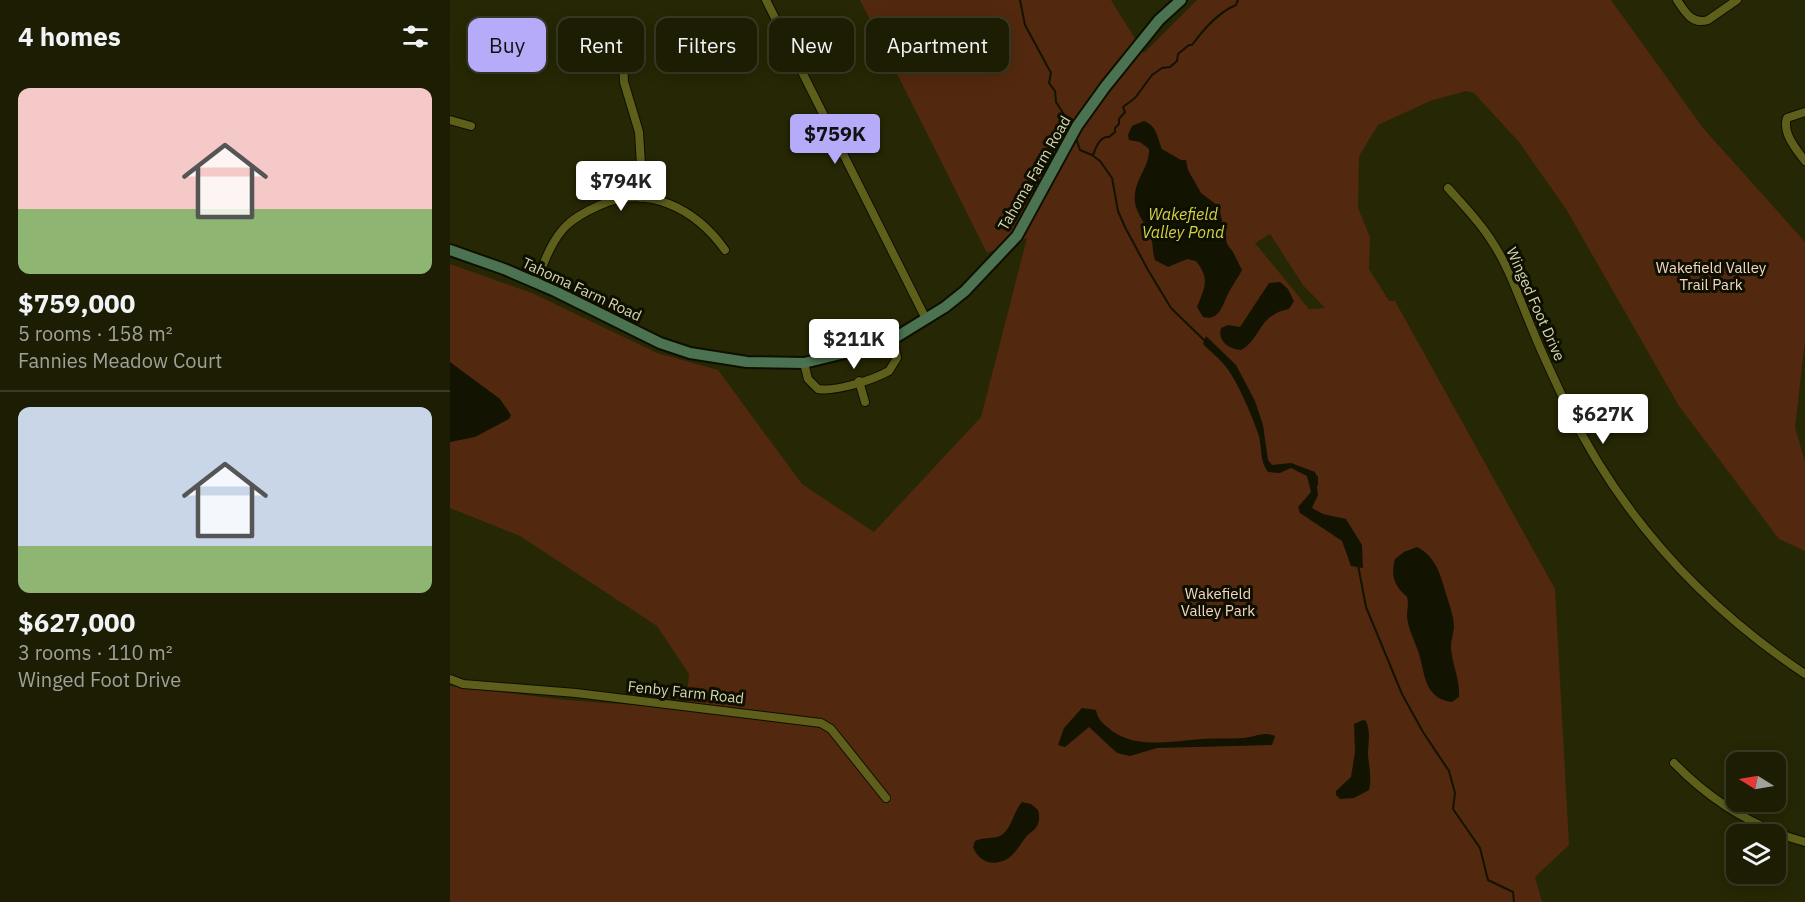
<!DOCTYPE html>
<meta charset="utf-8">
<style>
body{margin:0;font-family:"IBM Plex Sans",sans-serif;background:#292a12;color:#f1f3f6;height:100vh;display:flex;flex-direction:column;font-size:22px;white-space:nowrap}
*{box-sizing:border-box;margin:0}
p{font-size:20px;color:#a0a29a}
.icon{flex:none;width:33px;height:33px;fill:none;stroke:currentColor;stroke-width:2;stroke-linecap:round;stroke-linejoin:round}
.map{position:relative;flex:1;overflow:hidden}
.drawer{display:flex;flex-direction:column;background:#1c1d03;width:450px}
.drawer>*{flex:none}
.top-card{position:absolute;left:18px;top:18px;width:570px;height:54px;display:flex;gap:12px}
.needle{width:39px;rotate:281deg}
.buttons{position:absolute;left:1276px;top:752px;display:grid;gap:12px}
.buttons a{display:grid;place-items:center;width:60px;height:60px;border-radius:12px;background:#1c1d03;box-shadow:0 3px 15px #0003,0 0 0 2px #3a3b25;font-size:30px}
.price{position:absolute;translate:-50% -51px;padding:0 14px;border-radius:6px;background:#fff;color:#222;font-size:20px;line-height:39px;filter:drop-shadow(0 2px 3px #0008)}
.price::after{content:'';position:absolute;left:50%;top:36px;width:18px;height:14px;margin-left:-9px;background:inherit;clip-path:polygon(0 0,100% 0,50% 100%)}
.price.selected{background:#b6abf8;color:#111}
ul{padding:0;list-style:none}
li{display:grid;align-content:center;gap:12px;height:318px;padding:0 18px}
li+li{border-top:2px solid #3a3b25}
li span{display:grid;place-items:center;height:186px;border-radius:12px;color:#555}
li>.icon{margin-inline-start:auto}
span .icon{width:108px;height:108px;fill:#fffc;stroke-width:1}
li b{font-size:26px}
h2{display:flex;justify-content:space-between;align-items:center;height:72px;padding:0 18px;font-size:26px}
.chip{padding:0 21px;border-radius:12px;background:#1c1d03;box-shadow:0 3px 15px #0003,0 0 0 2px #3a3b25;font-size:21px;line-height:54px}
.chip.selected{background:#b6abf8;color:#111}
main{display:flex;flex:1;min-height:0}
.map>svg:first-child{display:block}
.green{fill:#52290e;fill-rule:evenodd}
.water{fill:#131302}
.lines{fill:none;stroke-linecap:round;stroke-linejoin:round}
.stream{stroke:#131302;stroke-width:2}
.street-casing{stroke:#0f0f00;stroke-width:10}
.secondary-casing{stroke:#0f0f00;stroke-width:14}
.street{stroke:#5d5f1b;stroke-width:8}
.secondary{stroke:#4b7352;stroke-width:10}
.labels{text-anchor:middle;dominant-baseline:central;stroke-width:6;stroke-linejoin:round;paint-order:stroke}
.street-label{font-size:15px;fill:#d3d5b4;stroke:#0f0f00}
.park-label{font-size:15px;fill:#f3d6c6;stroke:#0f0f00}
.water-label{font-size:16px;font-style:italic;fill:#d1d349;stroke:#0f0f00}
</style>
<main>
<section class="drawer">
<h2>4 homes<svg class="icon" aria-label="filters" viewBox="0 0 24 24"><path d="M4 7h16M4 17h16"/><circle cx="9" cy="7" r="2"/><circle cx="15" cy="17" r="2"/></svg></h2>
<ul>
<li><span style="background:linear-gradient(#f6c9c9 65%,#8fb573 0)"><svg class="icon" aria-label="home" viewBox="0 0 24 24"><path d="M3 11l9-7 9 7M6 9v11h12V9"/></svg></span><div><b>$759,000</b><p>5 rooms · 158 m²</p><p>Fannies Meadow Court</p></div></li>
<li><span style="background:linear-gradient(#c9d6e8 75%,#8fb573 0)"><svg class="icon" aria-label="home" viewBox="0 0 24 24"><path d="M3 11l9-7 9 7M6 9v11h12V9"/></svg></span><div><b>$627,000</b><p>3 rooms · 110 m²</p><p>Winged Foot Drive</p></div></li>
</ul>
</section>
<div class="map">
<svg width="1355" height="902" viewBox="0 0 1355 902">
<rect width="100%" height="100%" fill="#262704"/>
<path class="green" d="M410,0h251l33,53 53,-53h414l92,128 102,114v99l-10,86 10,35v89l-26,-12 -100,-133 -113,-197 -47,-67 -45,-49 -8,-2 -36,10 -52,24 -19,31 -1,52 12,29 -1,32 20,32h6l160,288 14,256 -34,32 7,25h-1092v-216l117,14 119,9 3,-35 -32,-48 -137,-90 -70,-28v-244l82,29 125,60 61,17 84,114 72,48 107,-115 46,-179 -40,15zM820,234l33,51 22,23 -16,1 -54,-66z"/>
<path class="water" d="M694,121c13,5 13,16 18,28l19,11h5l2,10 13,23 16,12 3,6 7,33 6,8 9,18c-4,8 -9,14 -13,22 -6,11 -9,30 -26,25l-6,-10c8,-20 13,-28 -1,-46l-9,-2 -19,8 -13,-7c-2,-6 -2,-12 -3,-19 -4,-17 -20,-29 -17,-48 2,-16 15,-28 14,-44l-9,-7 -11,-2 -1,-5 4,-9z
M830,282l8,7 6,12 -5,8c-4,1 -10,2 -14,5 -16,8 -18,28 -34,36 -12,-1 -24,-9 -20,-22l7,-3 12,2 29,-44z
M756,336l30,29 19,36 8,24 5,35 4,5 19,-2 24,9 3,23 -6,13 11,6 23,5 16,26 1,23 -12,-2 -9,-25 -42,-28 -2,-6 13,-15 -4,-16 -16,-8 -11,5 -12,-1c-8,-10 -6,-23 -9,-36 -6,-18 -21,-54 -33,-69 -6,-8 -16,-16 -23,-23z
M0,362l50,37 11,16 -2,4 -34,18 -25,5z
M967,547c20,10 24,30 30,50 3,10 7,20 7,31 -1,6 -3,12 -3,19 1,18 9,31 8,50l-7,5c-26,-3 -27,-25 -32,-45 -4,-14 -12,-27 -13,-41 0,-6 2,-13 0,-19 -1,-1 -6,-6 -7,-7 -8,-10 -8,-19 -5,-31l9,-7z
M632,708l14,2c2,11 8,14 16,21 25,18 61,10 90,8 14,-1 28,0 42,-1 11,-1 20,-7 31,-2l-3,9 -115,3 -27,8 -13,-3 -28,-26 -24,20 -7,-2 6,-17z
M913,720l3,1c5,12 2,22 2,34 1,12 4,23 1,35l-15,8 -14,1 -4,-4v-4l15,-14 4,-25 -1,-28z
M572,802l9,2 7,6c1,4 2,9 0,14 -2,6 -8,8 -12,13 -6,7 -11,18 -19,22 -14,8 -28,3 -34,-12l2,-6c8,-4 18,-2 25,-5 12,-7 13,-24 22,-34z"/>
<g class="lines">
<path class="stream" d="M570,0l5,25 26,48 -2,10 6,8 1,11 16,25
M626,138l4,12 12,5 8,6 12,17 6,33 7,16 23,43 23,38 35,34
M643,155c3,-8 7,-19 16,-18l6,-5v-4l4,-4v-5l6,-7 -2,-5 12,-9 17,-23 10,-7 8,-1 7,-6 1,-7 11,-9h3c11,-15 25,-32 44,-40l2,-5
M864,474l3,3v8
M908,565l8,42 36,87 21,38 26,39 6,22 -2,16 27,39 8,32 25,12 1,10"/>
<g class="street-casing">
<path id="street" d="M316,0l160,319
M1227,0c8,12 15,25 31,20l29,-20
M173,59l1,23 15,50 2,33 -1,33
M1355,112l-18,6c-5,15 9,31 18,43
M0,120l21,6
M998,188c15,17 31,33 43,52 19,28 29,61 42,91 10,25 22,50 34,75 54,110 136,200 238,268
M86,282c8,-19 15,-41 30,-56 9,-9 21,-15 32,-20 49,-23 98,3 127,44
M354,363l4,16 10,10c17,3 55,-9 71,-18l8,-13 -4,-19
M409,381l6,21
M0,679l13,5 113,9 245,30 10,6 55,69
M1224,763c37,38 81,65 131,79"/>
</g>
<g class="secondary-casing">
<path id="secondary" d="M0,250l54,19 51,22 105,52 30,10 57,9 57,1 61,-15 28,-9 52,-32 20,-16 52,-55 60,-110 28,-39 54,-67 22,-20"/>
</g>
<use href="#street" class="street"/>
<use href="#secondary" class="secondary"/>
</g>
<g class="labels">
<g class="street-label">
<text transform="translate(584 173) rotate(-60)">Tahoma Farm Road</text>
<text transform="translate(132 289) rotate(25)">Tahoma Farm Road</text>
<text transform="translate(1086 304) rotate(66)">Winged Foot Drive</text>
<text transform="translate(236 692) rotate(6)">Fenby Farm Road</text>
</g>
<g class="park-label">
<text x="1261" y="267">Wakefield Valley<tspan x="1261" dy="17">Trail Park</tspan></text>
<text x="768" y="593">Wakefield<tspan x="768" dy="17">Valley Park</tspan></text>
</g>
<g class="water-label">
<text x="733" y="214">Wakefield<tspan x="733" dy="18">Valley Pond</tspan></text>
</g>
</g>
</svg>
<div class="buttons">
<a><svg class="needle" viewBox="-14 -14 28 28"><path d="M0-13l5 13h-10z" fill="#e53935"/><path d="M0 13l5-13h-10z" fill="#a0a29a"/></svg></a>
<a><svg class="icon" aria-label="layers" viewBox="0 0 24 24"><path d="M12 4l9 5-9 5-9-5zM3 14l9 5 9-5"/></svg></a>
</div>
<b class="price selected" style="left:385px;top:165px">$759K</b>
<b class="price" style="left:171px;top:212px">$794K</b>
<b class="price" style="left:404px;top:370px">$211K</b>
<b class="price" style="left:1153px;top:445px">$627K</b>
<div class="top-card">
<a class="chip selected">Buy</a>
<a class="chip">Rent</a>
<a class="chip">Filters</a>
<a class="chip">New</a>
<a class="chip">Apartment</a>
</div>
</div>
</main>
